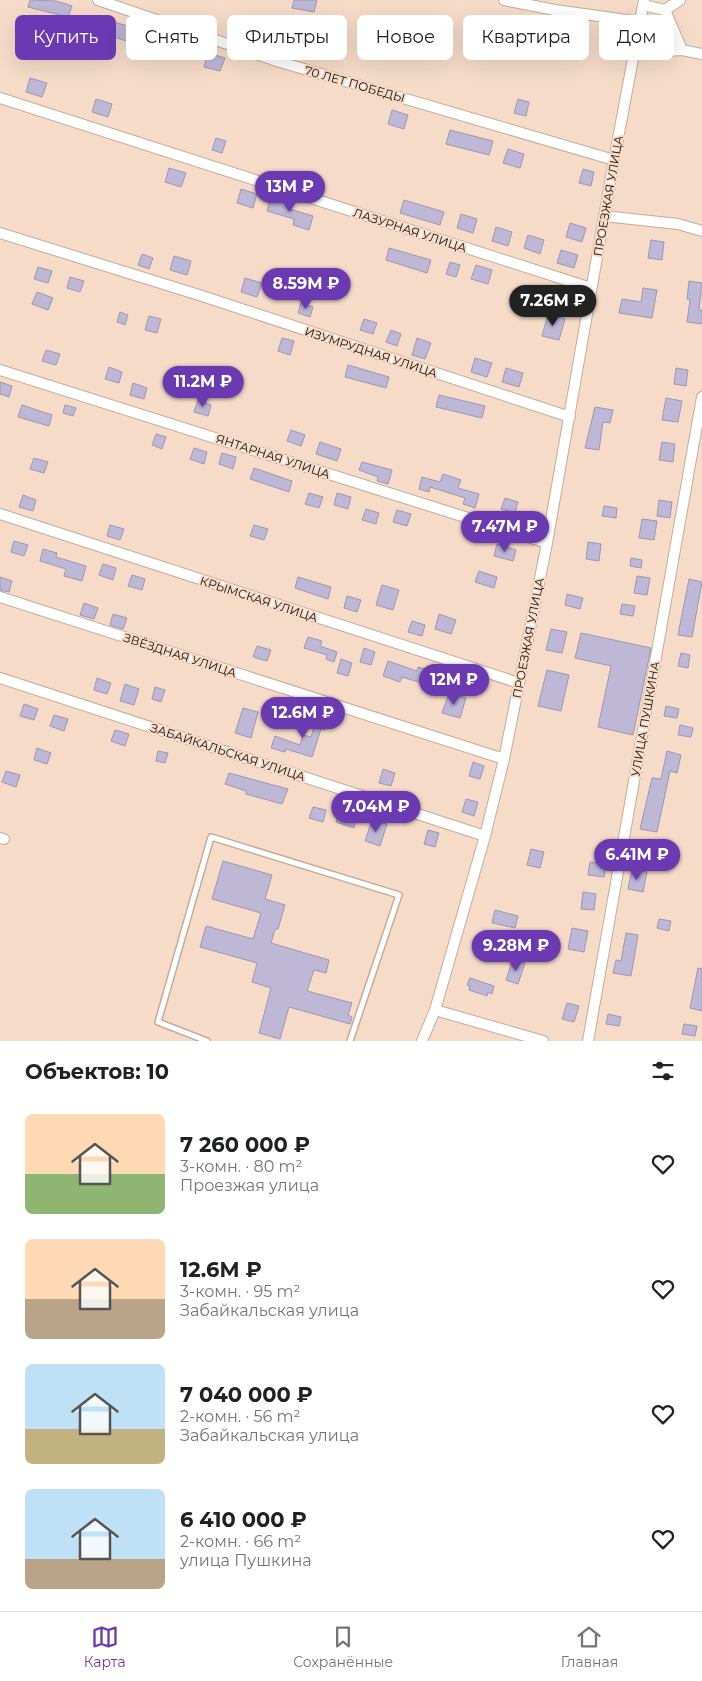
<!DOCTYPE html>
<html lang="ru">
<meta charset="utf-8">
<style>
body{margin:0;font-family:Montserrat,sans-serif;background:#f2f2f2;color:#202124;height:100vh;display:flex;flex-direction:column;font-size:19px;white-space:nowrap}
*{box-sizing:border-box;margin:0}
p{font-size:16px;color:#757577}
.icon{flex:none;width:28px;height:28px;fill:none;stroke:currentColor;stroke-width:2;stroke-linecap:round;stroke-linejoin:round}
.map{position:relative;height:1041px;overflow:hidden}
.details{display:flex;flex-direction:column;background:#fff;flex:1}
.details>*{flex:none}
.banner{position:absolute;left:15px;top:15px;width:672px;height:45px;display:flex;gap:10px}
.price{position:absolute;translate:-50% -42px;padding:0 11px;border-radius:18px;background:#6b39b1;color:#fff;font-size:16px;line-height:32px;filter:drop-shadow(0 1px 2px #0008)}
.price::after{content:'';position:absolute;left:50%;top:30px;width:15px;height:11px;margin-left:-8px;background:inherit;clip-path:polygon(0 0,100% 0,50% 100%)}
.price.active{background:#222;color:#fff}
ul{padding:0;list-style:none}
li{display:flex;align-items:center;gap:15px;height:125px;padding:0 25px}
li span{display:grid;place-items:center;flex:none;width:140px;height:100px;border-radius:8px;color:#555}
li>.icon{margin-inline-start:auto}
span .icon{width:60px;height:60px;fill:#fffc;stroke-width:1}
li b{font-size:21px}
h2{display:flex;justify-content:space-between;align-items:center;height:60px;padding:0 25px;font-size:21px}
.chip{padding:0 18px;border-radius:8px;background:#fff;box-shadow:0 5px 20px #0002;font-size:18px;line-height:45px}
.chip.active{background:#6b39b1;color:#fff}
.menu{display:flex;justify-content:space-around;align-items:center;height:70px;border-top:1px solid #e0e0e0;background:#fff;font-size:14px;color:#757577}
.menu a{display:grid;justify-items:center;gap:2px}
.menu .active{color:#6b39b1}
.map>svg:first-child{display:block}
.building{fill:#beb7d6;stroke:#9d97b1}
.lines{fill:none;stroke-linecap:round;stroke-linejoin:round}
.lane-casing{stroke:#c5ab9a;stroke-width:8}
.street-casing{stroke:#c5ab9a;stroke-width:12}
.lane{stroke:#fff;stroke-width:5}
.street{stroke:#fff;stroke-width:10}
.labels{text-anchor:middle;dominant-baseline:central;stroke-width:4;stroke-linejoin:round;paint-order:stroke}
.street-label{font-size:12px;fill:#180f09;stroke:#f6dbc9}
</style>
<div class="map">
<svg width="702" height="1041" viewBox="0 0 702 1041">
<rect width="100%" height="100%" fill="#f6dbc9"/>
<path class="building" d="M30,0l26,1 16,5 -4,11 -40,-10z
M294,0h23l-3,12 -22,-4z
M114,22l17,5 -4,14 -17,-5z
M289,27l17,5 -4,14 -17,-6z
M145,33l17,5 -4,14 -17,-5z
M208,53l17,5 -5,13 -16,-4z
M30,78l17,5 -5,14 -16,-5z
M96,99l16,5 -4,13 -16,-5z
M518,99l11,3 -3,14 -12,-3z
M392,110l16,5 -4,14 -16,-5z
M450,130l43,11 -4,14 -43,-11z
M216,138l10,3 -4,12 -10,-3z
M508,149l16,5 -4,14 -17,-5z
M169,168l17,5 -5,14 -16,-5z
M583,169l11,3 -3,14 -12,-3z
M241,189l16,5 -4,14 -16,-5z
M271,197l17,5 -2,6 27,8 -4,14 -16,-5 1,-6 -27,-8z
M404,200l40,12 -4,13 -40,-12z
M461,214l16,5 -4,14 -16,-5z
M570,223l16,5 -4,14 -16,-5z
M496,227l16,5 -4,14 -16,-5z
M528,235l16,5 -4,14 -16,-6z
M651,240l13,2 -2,18 -14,-2z
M389,248l42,12 -4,13 -41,-13z
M561,250l17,5 -4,13 -17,-5z
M142,254l11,4 -4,11 -11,-4z
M174,256l17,5 -4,14 -17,-5z
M450,262l10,3 -4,12 -10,-3z
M476,265l16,5 -4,14 -17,-5z
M38,267l14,4 -4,12 -14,-4z
M70,277l14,4 -4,11 -13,-4z
M245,278l17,5 -5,14 -16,-5z
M689,281l13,2 -3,27h3v14l-15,-2 3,-22 -3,-1z
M643,288l14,2 -5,28 -33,-5 3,-14 19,3z
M37,292l16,6 -5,12 -16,-6z
M301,303l12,4 -3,10 -12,-4z
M120,312l8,3 -3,10 -8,-3z
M548,314l17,5 -6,21 -17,-4z
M149,316l12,3 -4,14 -12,-3z
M364,319l13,4 -4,11 -13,-4z
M391,330l10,4 -4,12 -11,-4z
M282,338l12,3 -4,14 -12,-4z
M417,338l14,5 -6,16 -13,-4z
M46,350l14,4 -4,11 -14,-4z
M475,358l17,5 -5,14 -16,-5z
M348,365l41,12 -3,11 -41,-11z
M109,367l13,5 -3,11 -14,-4z
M506,368l17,5 -4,14 -17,-5z
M676,368l12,2 -2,16 -12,-2z
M0,382l12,4 -3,11 -9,-3z
M133,383l14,5 -3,11 -14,-4z
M439,395l46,11 -3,12 -46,-11z
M666,398l16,3 -4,21 -16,-2z
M198,400l13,5 -3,11 -14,-4z
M22,405l30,10 -3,11 -31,-9z
M65,405l11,3 -3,8 -10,-3z
M595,407l18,3 -3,13 -7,-1 -4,28 -14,-2z
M291,430l14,5 -4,11 -14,-5z
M156,434l10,3 -4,12 -10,-4z
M320,442l21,7 -4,12 -21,-7z
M662,442l13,2 -2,18 -14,-2z
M194,448l13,4 -3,12 -14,-5z
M222,453l14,4 -3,12 -14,-5z
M34,458l14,4 -4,11 -14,-4z
M362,462l30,8 -4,14 -11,-3 1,-4 -19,-7z
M254,468l38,13 -3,11 -39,-13z
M443,474l18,6 -3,8 21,6 -4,14 -12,-4 2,-6 -35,-11 -1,5 -10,-3 3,-12 18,5z
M309,493l14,4 -4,11 -14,-4z
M337,493l14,4 -3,12 -14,-4z
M23,495l13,5 -3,11 -14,-4z
M505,498l13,4 -3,11 -14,-4z
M659,500l13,2 -2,16 -13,-2z
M604,506l13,2 -1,10 -14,-2z
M366,509l13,4 -3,11 -14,-4z
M397,510l14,4 -4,12 -14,-4z
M642,519l15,2 -3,19 -15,-2z
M110,525l14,4 -4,11 -13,-4z
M254,525l14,4 -4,11 -14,-4z
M14,541l14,4 -4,11 -13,-4z
M588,542l13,2 -2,17 -13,-2z
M497,544l19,6 -3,11 -19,-5z
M43,549l14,4 -1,4 30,9 -4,15 -18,-5 2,-7 -26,-8z
M631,558l11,2 -1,8 -11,-2z
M103,564l13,4 -3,12 -14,-5z
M479,571l18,6 -3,11 -19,-6z
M132,575l13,4 -3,11 -14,-4z
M637,576l13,2 -3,17 -13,-2z
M0,577l12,4 -3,11 -9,-2z
M298,577l33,10 -3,12 -33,-11z
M689,579l13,3 -10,55 -14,-2z
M382,585l17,5 -6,20 -17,-5z
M567,594l16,4 -3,11 -15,-4z
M347,596l14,4 -4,12 -13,-4z
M84,603l14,5 -4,11 -14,-4z
M622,604l13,2 -2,10 -13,-2z
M113,614l14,4 -4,11 -13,-4z
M439,614l17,6 -5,14 -16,-5z
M412,621l13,4 -3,11 -14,-4z
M551,629l16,3 -5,21 -16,-3z
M581,633l70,15 -18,87 -35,-8 13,-61 -36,-8z
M308,637l14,4 -2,5 17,6 -3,10 -8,-3 1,-4 -23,-7z
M257,646l14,4 -4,11 -14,-4z
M364,648l11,4 -4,13 -11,-3z
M681,653l9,2 -2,13 -10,-2z
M341,659l11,4 -4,13 -11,-3z
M388,661l29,10 1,-4 11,3 -4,14 -23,-7 -2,5 -17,-6z
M547,670l22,5 -8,36 -23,-5z
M97,678l14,5 -4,11 -13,-4z
M125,684l14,5 -5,16 -14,-4z
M155,687l10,3 -4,12 -9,-3z
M449,693l17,5 -6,20 -18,-5z
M287,702l14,5 -4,11 -14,-5z
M24,704l14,5 -4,11 -14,-4z
M666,706l13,3 -2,9 -13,-2z
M243,708l15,4 -7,26 -16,-5z
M318,713l11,3 -4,14 -4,-1 -9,28 -26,-8 -1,3 -14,-4 4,-12 25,9 3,-10 8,2z
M54,715l14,4 -4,12 -14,-5z
M680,725l13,3 -2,9 -13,-2z
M115,730l14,4 -4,12 -14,-5z
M37,748l14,5 -4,11 -13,-4z
M158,751l10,2 -3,10 -9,-2z
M667,751l14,4 -4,18 -7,-2 -13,61 -17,-3 12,-51 9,1z
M473,762l11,4 -4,13 -11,-3z
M383,769l12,4 -4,13 -12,-3z
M6,771l14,4 -4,12 -14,-5z
M229,773l59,16 -6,15 -36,-10v-3l-21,-7z
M466,799l12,3 -4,14 -12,-4z
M313,807l13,3 -3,12 -14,-4z
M341,807l17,6 -4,15 -18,-6z
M372,820l15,4 -7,22 -15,-5z
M428,830l11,3 -4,14 -11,-3z
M649,840l9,2 -2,13 -10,-2z
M531,849l13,3 -4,16 -13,-3z
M223,861l49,14 -7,24 20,6 -7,24h-3l-4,14 58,17 -3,13 -12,-3 -7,21 45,12 -4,12 4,2 -2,7 -61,-17 -9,32 -21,-6 12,-45 -19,-6 5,-19 -57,-16 6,-21 47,13 8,-26 -49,-14z
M590,862l16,2 -2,13 -16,-2z
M632,869l15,3 -4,20 -15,-3z
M583,892l13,2 -2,16 -13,-1z
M495,910l23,6 -3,12 -23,-5z
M659,919l12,2 -2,10 -12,-3z
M572,928l16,3 -4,21 -16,-3z
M626,933l12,2 -7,41 -18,-3 3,-13 5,1z
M513,959l12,4 -7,21 -12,-4z
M698,968l4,1v42l-12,-3z
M470,978l24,8 -2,8 -4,-2 -1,4 -18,-6 1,-4 -3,-1z
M567,1003l12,3 -5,16 -12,-3z
M608,1014l13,3 -2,9 -13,-2z
M684,1024l13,2 -2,10 -13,-2z"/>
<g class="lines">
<g class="lane-casing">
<path id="lane" d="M207,1041l-49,-19 53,-185 188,58 -49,146"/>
</g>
<g class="street-casing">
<path id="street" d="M98,0l182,62 334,98
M504,0l51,10 86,12
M643,5l22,5 15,-10
M665,10l17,40 20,4
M635,53l47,-3
M0,98l591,190
M604,216l74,8 24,7
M0,233l199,62 371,122
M0,370l547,173
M0,514l519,169
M0,597l504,162
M0,678l485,158
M0,838l4,1
M435,1010l108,31
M422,1041l13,-31 50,-174 19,-77 43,-216 67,-383 30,-160
M588,1041l114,-644"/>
</g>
<use href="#lane" class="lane"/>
<use href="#street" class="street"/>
</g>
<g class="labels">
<g class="street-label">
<text transform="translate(355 84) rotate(16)">70 ЛЕТ ПОБЕДЫ</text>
<text transform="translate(608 196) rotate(-80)">ПРОЕЗЖАЯ УЛИЦА</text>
<text transform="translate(410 230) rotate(18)">ЛАЗУРНАЯ УЛИЦА</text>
<text transform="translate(371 352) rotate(18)">ИЗУМРУДНАЯ УЛИЦА</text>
<text transform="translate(273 456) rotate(18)">ЯНТАРНАЯ УЛИЦА</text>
<text transform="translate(259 599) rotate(18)">КРЫМСКАЯ УЛИЦА</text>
<text transform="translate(528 638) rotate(-79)">ПРОЕЗЖАЯ УЛИЦА</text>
<text transform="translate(180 655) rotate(18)">ЗВЁЗДНАЯ УЛИЦА</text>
<text transform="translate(645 719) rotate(-80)">УЛИЦА ПУШКИНА</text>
<text transform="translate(228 752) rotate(18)">ЗАБАЙКАЛЬСКАЯ УЛИЦА</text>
</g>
</g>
</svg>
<b class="price" style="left:290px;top:213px">13M ₽</b>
<b class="price" style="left:306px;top:310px">8.59M ₽</b>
<b class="price active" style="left:553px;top:327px">7.26M ₽</b>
<b class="price" style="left:203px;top:408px">11.2M ₽</b>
<b class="price" style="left:505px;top:553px">7.47M ₽</b>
<b class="price" style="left:454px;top:706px">12M ₽</b>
<b class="price" style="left:303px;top:739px">12.6M ₽</b>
<b class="price" style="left:376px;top:833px">7.04M ₽</b>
<b class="price" style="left:637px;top:881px">6.41M ₽</b>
<b class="price" style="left:516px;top:972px">9.28M ₽</b>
<div class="banner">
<a class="chip active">Купить</a>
<a class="chip">Снять</a>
<a class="chip">Фильтры</a>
<a class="chip">Новое</a>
<a class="chip">Квартира</a>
<a class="chip">Дом</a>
</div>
</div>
<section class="details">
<h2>Объектов: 10<svg class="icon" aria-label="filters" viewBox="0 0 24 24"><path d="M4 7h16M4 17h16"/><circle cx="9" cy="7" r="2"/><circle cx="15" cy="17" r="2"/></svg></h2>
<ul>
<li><span style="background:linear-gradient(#ffd9b3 60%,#8fb573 0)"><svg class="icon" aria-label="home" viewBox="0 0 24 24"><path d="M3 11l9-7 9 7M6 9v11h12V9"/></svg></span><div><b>7 260 000 ₽</b><p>3-комн. · 80 m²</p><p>Проезжая улица</p></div><svg class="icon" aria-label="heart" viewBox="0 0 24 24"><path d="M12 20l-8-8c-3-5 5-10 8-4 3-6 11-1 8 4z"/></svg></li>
<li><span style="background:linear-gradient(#ffd9b3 60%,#b9a48a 0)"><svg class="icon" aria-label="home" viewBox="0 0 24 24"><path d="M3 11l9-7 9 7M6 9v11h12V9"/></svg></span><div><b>12.6M ₽</b><p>3-комн. · 95 m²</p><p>Забайкальская улица</p></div><svg class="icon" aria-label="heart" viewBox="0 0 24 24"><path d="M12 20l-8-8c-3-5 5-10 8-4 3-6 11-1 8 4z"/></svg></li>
<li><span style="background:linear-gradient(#bfe0f5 65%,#c2b280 0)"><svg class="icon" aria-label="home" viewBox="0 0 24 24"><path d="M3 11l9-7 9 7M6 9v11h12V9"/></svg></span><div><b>7 040 000 ₽</b><p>2-комн. · 56 m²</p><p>Забайкальская улица</p></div><svg class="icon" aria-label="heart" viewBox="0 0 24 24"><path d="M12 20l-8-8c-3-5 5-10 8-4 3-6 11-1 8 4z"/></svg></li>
<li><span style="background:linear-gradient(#bfe0f5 70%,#b9a48a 0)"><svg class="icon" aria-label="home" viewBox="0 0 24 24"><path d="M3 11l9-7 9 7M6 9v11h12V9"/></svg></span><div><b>6 410 000 ₽</b><p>2-комн. · 66 m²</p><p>улица Пушкина</p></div><svg class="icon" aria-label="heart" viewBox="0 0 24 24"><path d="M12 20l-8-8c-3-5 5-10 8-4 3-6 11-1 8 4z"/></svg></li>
</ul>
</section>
<nav class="menu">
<a class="active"><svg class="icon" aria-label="map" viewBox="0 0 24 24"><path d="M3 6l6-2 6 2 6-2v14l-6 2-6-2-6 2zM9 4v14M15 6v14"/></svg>Карта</a>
<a><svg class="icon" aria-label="saved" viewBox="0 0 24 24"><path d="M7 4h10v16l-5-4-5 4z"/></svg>Сохранённые</a>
<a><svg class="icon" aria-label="home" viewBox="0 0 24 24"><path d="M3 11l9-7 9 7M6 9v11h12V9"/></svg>Главная</a>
</nav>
